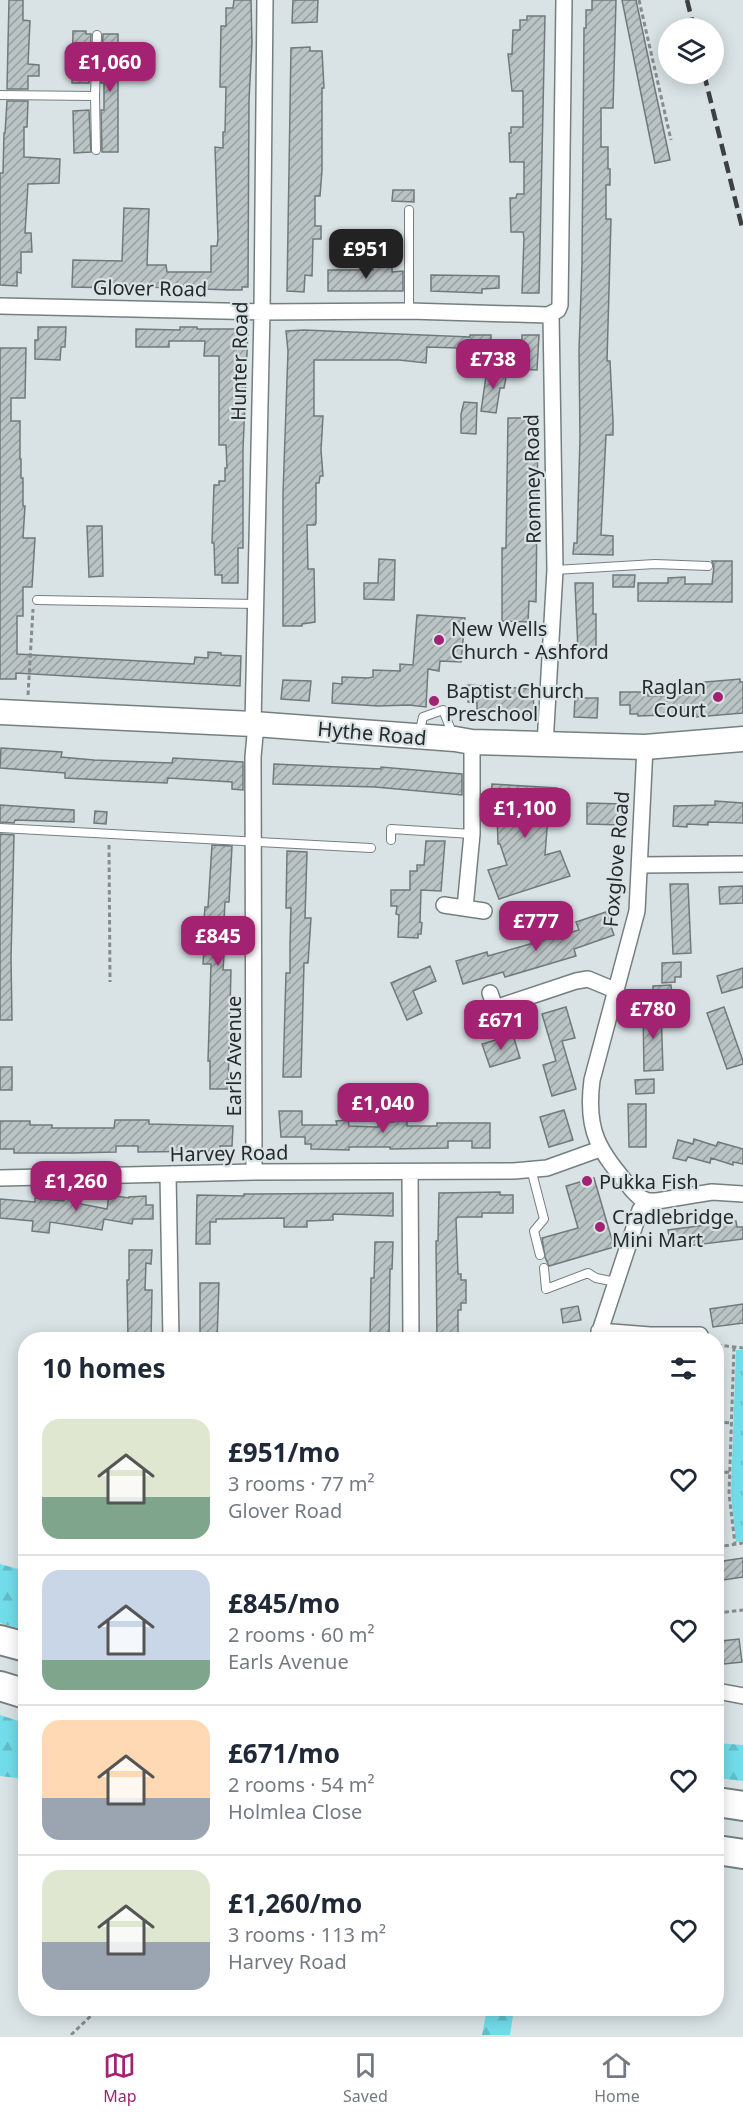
<!DOCTYPE html>
<meta charset="utf-8">
<style>
body{margin:0;font-family:"Noto Sans",sans-serif;background:#f2f2f3;color:#1f2937;height:100vh;display:flex;flex-direction:column;font-size:22px;white-space:nowrap}
*{box-sizing:border-box;margin:0}
p{font-size:20px;color:#747a83}
.icon{flex:none;width:33px;height:33px;fill:none;stroke:currentColor;stroke-width:2;stroke-linecap:round;stroke-linejoin:round}
.map{position:relative;flex:1;overflow:hidden}
.panel{position:absolute;left:18px;top:1332px;width:706px;height:684px;display:flex;flex-direction:column;background:#fff;border-radius:24px;box-shadow:0 3px 15px #0003}
.panel>*{flex:none}
.tools{position:absolute;left:658px;top:18px;display:grid;gap:12px}
.tools a{display:grid;place-items:center;width:66px;height:66px;border-radius:50%;background:#fff;box-shadow:0 3px 15px #0003;font-size:30px}
.price{position:absolute;translate:-50% -51px;padding:0 14px;border-radius:12px;background:#a32271;color:#fff;font-size:20px;line-height:39px;filter:drop-shadow(0 2px 3px #0008)}
.price::after{content:'';position:absolute;left:50%;top:36px;width:18px;height:14px;margin-left:-9px;background:inherit;clip-path:polygon(0 0,100% 0,50% 100%)}
.price.on{background:#222;color:#fff}
ul{padding:0;list-style:none}
li{display:flex;align-items:center;gap:18px;height:150px;padding:0 24px}
li+li{border-top:2px solid #e0e1e3}
li span{display:grid;place-items:center;flex:none;width:168px;height:120px;border-radius:18px;color:#555}
li>.icon{margin-inline-start:auto}
span .icon{width:72px;height:72px;fill:#fffc;stroke-width:1}
li b{font-size:26px}
h2{display:flex;justify-content:space-between;align-items:center;height:72px;padding:0 24px;font-size:26px}
.menu{display:flex;justify-content:space-around;align-items:center;height:84px;border-top:2px solid #e0e1e3;background:#fff;font-size:16px;color:#747a83}
.menu a{display:grid;justify-items:center;gap:3px}
.menu .on{color:#a32271}
.map>svg:first-child{display:block}
.grass{fill:url(#grass-tufts)}
.forest{fill:url(#forest-firs)}
.building{fill:url(#building-hatch);stroke:#707a7b;stroke-width:1.5}
.lines{fill:none;stroke-linecap:round;stroke-linejoin:round}
.lane-casing{stroke:#757f80;stroke-width:10}
.street-casing{stroke:#757f80;stroke-width:18}
.primary-casing{stroke:#757f80;stroke-width:27}
.highway-casing{stroke:#757f80;stroke-width:32}
.path{stroke:#858c8d;stroke-width:3;stroke-dasharray:4.5 3;stroke-linecap:butt}
.lane{stroke:#fff;stroke-width:8}
.street{stroke:#fff;stroke-width:15}
.primary{stroke:#fff;stroke-width:24}
.highway{stroke:#fff;stroke-width:28}
.rail{stroke:#3c4041;stroke-width:4.5;stroke-dasharray:12 6;stroke-linecap:butt}
.poi-dot{fill:#a32271;stroke:#d9e3e5;stroke-width:2}
.labels{text-anchor:middle;dominant-baseline:central;stroke-width:4.5;stroke-linejoin:round;paint-order:stroke}
.street-label{font-size:20px;fill:#262a2a;stroke:#d9e3e5}
.poi-label{font-size:20px;fill:#262a2a;stroke:#d9e3e5;text-anchor:start}
</style>
<div class="map">
<svg width="743" height="2035" viewBox="0 0 743 2035">
<defs>
<pattern id="grass-tufts" width="24" height="20" patternUnits="userSpaceOnUse" patternTransform="scale(1.5)"><rect width="24" height="20" fill="#72ddea"/><path d="M3 7l-1-3M5 7V3M7 7l1-3M15 17l-1-3M17 17v-4M19 17l1-3" fill="none" stroke="#63bec9"/></pattern>
<pattern id="forest-firs" width="22" height="20" patternUnits="userSpaceOnUse" patternTransform="scale(1.5)"><rect width="22" height="20" fill="#72ddea"/><path d="M5 1l3.5 6h-7zM16 11l3.5 6h-7z" fill="#63bec9"/></pattern>
<pattern id="building-hatch" width="6" height="6" patternUnits="userSpaceOnUse" patternTransform="scale(1.5)"><rect width="6" height="6" fill="#bac4c5"/><path d="M-1 1l2-2M0 6l6-6M5 7l2-2" fill="none" stroke="#979fa0"/></pattern>
</defs>
<rect width="100%" height="100%" fill="#d9e3e5"/>
<path class="grass" d="M736,1350h7v191l-7,1 -5,-48z"/>
<path class="forest" d="M0,1564l25,7v59l-25,-7z
M0,1715l25,8v56l-25,-3z
M717,1743l26,2v36l-26,-3z
M487,2009h27l-4,26h-28z"/>
<path class="building" d="M9,0h14v20l7,1 -2,43 11,1v11h-11v13h-21z
M234,0h17l1,43 -3,57 -1,187h-6v3h-11l-114,-4v2l-45,-1 1,-27 49,1 2,-53 25,1 -2,56h19l1,7h44v-26h6l1,-7 -3,-92 8,1v-16h2l1,-45h-6l1,-61h5v-18h7z
M293,0h25l-1,22 -25,1z
M592,0h24l-3,108h-12v39h7v22h2v16h-4v34h5l-4,142h3l3,60v14h-7l-5,100 12,1v19l-40,-1 1,-11h3l3,-105 -1,-88 3,-85 2,-237h2v-18h6z
M622,0h14l34,160 -15,3z
M527,16h18l-6,277h-17l2,-55 -1,-6h-12l-1,-34h6l1,-4h7v-32h-14l-1,-29h2v-6h12v-36h-11l-4,-37h4l1,-24h7v-10h7z
M73,31h13v3h5l-2,49h-17z
M103,34h15v118h-16l-1,-42h3v-27h-3z
M310,47v4h12l2,37h-2v82l-2,26h-5v30h6v13h-8l-1,37 -7,-1 -1,17 -17,-1 4,-243z
M7,101h21l-1,26h-3v30l36,2 -1,24 -31,1 -3,49h6l1,19h-11v21l-4,-1v14l-17,-1v-112h3l1,-40h1z
M89,110l2,42 -17,1 -1,-42z
M393,190h21v12l-22,-1z
M373,266h19v6l11,-1v20h-75v-21h45z
M431,275l68,1v12l-17,1v4l-51,-2z
M38,327h28l-1,20h-4l-1,13 -25,-1v-19h3z
M180,327h17v2h51l-5,121v98h-5v35h-16v-8h-7l-1,-32h-2l2,-58h5v-4h6v-13h2l-1,-23h-7v-89h-15l1,-15h-36v6h-33v-18l44,1z
M304,330l166,7v-2h21v14l-64,-2 -1,16 -27,-3h-85v56h9l-2,34 2,26h-3l-1,7h-3v40l-1,2h-8l1,44h6l1,53 -13,2v2h-19v-132l5,-143 -2,-20z
M522,335h17l-2,35 -22,-1 1,-29h6z
M0,348h26l-1,50h-14v23h9v38h1v19h2v28h2l-2,32h12l-3,49h-9v29h-6v38l177,10 1,-7 13,1v-6l13,1v2l20,1 -1,30 -224,-13v6h-16z
M487,369l20,3 -3,16h-4l-4,25 -15,-2z
M464,402l13,1 -1,31 -15,-1v-19z
M508,418h30l-2,184 -7,-1 -1,21 -26,-1v-73h4z
M87,526h15l1,50 -14,1z
M379,559l16,1 -1,40 -30,-1v-16h14z
M712,561h20v41l-94,-1v-18h30v-5l17,-1v7h27l2,-18z
M613,575h22l-1,12h-21z
M575,583h18v31h3v37h-18z
M417,615l48,3 -4,44 -21,-1 -1,10 -11,-2 -2,38 -17,-2 -31,1 -46,-3 1,-20 9,1v-7l26,1 5,-1v-7l27,1v-7l13,1z
M740,679v3h3v31l-47,4v-3l-58,2v-2h-8v-9h-10v-13h28v4l47,-1 -1,-12z
M283,680l28,1 -2,20 -28,-2z
M468,685l66,4 -1,26 -49,-4v-2h-7v-6l-9,-1z
M575,698h23l-1,20 -23,-1z
M1,748l61,4 -1,5 33,3 78,3 1,-5 70,4v28l-11,-1v-7l-64,-4 -1,5 -45,-2 -57,-3v-5l-65,-5z
M274,764l107,5v-2l81,7v21l-87,-8 -102,-3z
M492,784l65,4 -3,28h-6l-3,39 15,-4 10,25 -71,23 -11,-29 19,-5 -7,-21h-2l-1,-31 -7,-1z
M715,801l28,2v20l-35,-1v3l-21,-1v3l-14,-1 1,-20 41,-1z
M587,803l36,1v21l-36,-1z
M0,805l74,5v12l-59,-2 -1,3 -14,-1z
M95,811l12,1 -1,12 -12,-1z
M0,834l14,1 -3,123 1,62h-12z
M426,841h19l-4,50 -20,-1 -1,32 2,1 -1,11h-3v4l-20,-1 1,-22 -3,-1 1,-8h-6v-16h19v-19h7v-6h7z
M212,845l20,1 -3,56h-4l-2,37h2l-2,31h8l-3,119h-18v-28h-2l3,-97h-8l2,-31h-2l2,-26h3z
M287,851l20,1 -2,66h6l-3,45h-4l-3,114h-18l3,-104h4v-30l1,-35h-5z
M670,884h18l3,69 -18,1z
M743,886v17l-23,1 -1,-17z
M606,912l8,23 -40,14 2,7 -71,21 -2,-5 -40,12 -7,-23 31,-9 1,4 91,-26 -3,-8z
M681,962v15h-6v5l-13,1v-20z
M430,966l6,15 -23,10 9,22 -15,7 -16,-37z
M743,968v19l-21,6 -5,-17z
M671,985l1,14 -19,1v-14z
M566,1007l9,31 -13,3 14,48 -24,7 -9,-31 13,-4 -14,-47z
M724,1007l19,54v3l-16,5 -20,-56z
M661,1009l2,61 -19,1 -1,-61z
M513,1035l7,23 -30,9 -8,-23z
M0,1067h12v23h-12z
M654,1079v14l-18,1 -1,-14z
M628,1104h18v43h-17z
M564,1110l9,30 -24,7 -9,-30z
M279,1111h23v14h35l-1,-4 12,-1 1,6 29,1v-5h16v-4h13v8h30v-3h53v25h-18v-7h-24v7l-58,1v-2h-41v3l-38,-1v-5h-6v-7h-24z
M115,1120h34v4l84,2 -1,20h-12v5l-82,1v-6h-22v6l-44,1h-58v-4h-14v-28h30v4h22v3h62z
M694,1139l22,7 2,-4 25,7v15l-10,-2v3l-22,-7 -1,5 -22,-6 -2,4 -13,-3 5,-18 15,4z
M594,1178l20,69 -65,19 -4,-9 -3,-19 36,-10 -12,-42z
M500,1192v3h13v18h-31v4h-24l-2,2 2,55h3v6h5v23h-5v7h-3v30h-21l-1,-99h2l1,-48z
M393,1193v23l-60,-2v6l-26,1v6h-23v-9l-68,1v3h-6v22h-14l1,-49 47,1v-2z
M109,1195l20,3v-1l17,-1v9h7v14h-20l-1,5 -28,-5 -2,11 -52,-8 -1,11 -17,-2 1,-10 -33,-3v-19l35,3v-4l29,3 1,-4 12,1 -1,5 31,6z
M736,1221l1,6h6v12l-72,9 -3,-18z
M375,1242h18l-1,27h-2l-1,71h-19l1,-62h3z
M129,1250h23l-1,14 -5,-1 -1,27h7l-1,50h-23l-1,-60h2z
M200,1283h19l-2,57h-17z
M743,1304v19l-30,4 -3,-18z
M578,1306l3,14 -18,3 -2,-14z
M743,1558v19l-26,4v-19z
M739,1639l3,23 -18,2 -3,-23z"/>
<g class="lines">
<g class="lane-casing">
<path id="lane" d="M0,95l95,1
M96,150l-1,-54 2,-61
M409,210v101
M555,570l100,-6 53,2
M37,600l219,4
M419,734l4,-17 20,-7 10,25
M0,828l371,20
M391,840v-11l81,5
M531,1169l13,50 -10,12 6,24
M544,1268l2,21 42,-16 8,5 20,4"/>
</g>
<g class="street-casing">
<path id="street" d="M0,306l262,6 147,-1 139,4 10,-5 2,-5 4,-305
M545,745l10,-175 -4,-256
M645,747l-8,164 -45,169c-7,54 8,71 41,111l6,6 9,4
M640,865l103,-1
M444,905l40,6
M465,908l7,-74v-92
M490,993l10,29
M495,1008l81,-27 12,-2 29,12
M254,1172l-1,-415 2,-22 -2,-11 9,-412 3,-312
M410,1172l1,168
M168,1175l3,165
M0,1178l254,-6 260,-1 33,-3 53,-19
M599,1331l51,4h50
M597,1340l43,-130 8,-9h9l55,-9 31,2
M717,1691l26,5"/>
</g>
<g class="primary-casing">
<path id="primary" d="M0,712l253,12 202,15 17,3 173,5 98,-8"/>
</g>
<g class="highway-casing">
<path id="highway" d="M0,1640l26,7
M0,1686l26,8
M717,1802l26,4
M717,1850l26,4"/>
</g>
<path class="path" d="M639,0l32,140
M28,695l5,-86
M109,845l1,137
M717,1345l26,3
M734,1347l-5,147 6,50
M717,1422l15,1
M717,1473l13,-1
M717,1547l26,-4
M717,1613l26,-3
M71,2035l28,-27"/>
<use href="#lane" class="lane"/>
<use href="#street" class="street"/>
<use href="#primary" class="primary"/>
<use href="#highway" class="highway"/>
<path class="rail" d="M687,0l7,28
M704,74l39,157"/>
</g>
<g class="poi-dot">
<circle cx="439" cy="640" r="6"/>
<circle cx="718" cy="697" r="6"/>
<circle cx="434" cy="701" r="6"/>
<circle cx="587" cy="1181" r="6"/>
<circle cx="600" cy="1227" r="6"/>
</g>
<g class="labels">
<g class="street-label">
<text transform="translate(150 288) rotate(1)">Glover Road</text>
<text transform="translate(239 361) rotate(-89)">Hunter Road</text>
<text transform="translate(532 479) rotate(-91)">Romney Road</text>
<text transform="translate(372 733) rotate(5)">Hythe Road</text>
<text transform="translate(616 859) rotate(-85)">Foxglove Road</text>
<text transform="translate(233 1056) rotate(-90)">Earls Avenue</text>
<text transform="translate(229 1153) rotate(-1)">Harvey Road</text>
</g>
<g class="poi-label">
<text x="451" y="628">New Wells<tspan x="451" dy="23">Church - Ashford</tspan></text>
<text x="706" y="686" text-anchor="end">Raglan<tspan x="706" dy="23">Court</tspan></text>
<text x="446" y="690">Baptist Church<tspan x="446" dy="23">Preschool</tspan></text>
<text x="599" y="1181">Pukka Fish</text>
<text x="612" y="1216">Cradlebridge<tspan x="612" dy="23">Mini Mart</tspan></text>
</g>
</g>
</svg>
<div class="tools">
<a><svg class="icon" aria-label="layers" viewBox="0 0 24 24"><path d="M12 4l9 5-9 5-9-5zM3 14l9 5 9-5"/></svg></a>
</div>
<b class="price" style="left:110px;top:93px">£1,060</b>
<b class="price on" style="left:366px;top:280px">£951</b>
<b class="price" style="left:493px;top:390px">£738</b>
<b class="price" style="left:525px;top:839px">£1,100</b>
<b class="price" style="left:536px;top:952px">£777</b>
<b class="price" style="left:218px;top:967px">£845</b>
<b class="price" style="left:653px;top:1040px">£780</b>
<b class="price" style="left:501px;top:1051px">£671</b>
<b class="price" style="left:383px;top:1134px">£1,040</b>
<b class="price" style="left:76px;top:1212px">£1,260</b>
<section class="panel">
<h2>10 homes<svg class="icon" aria-label="filters" viewBox="0 0 24 24"><path d="M4 7h16M4 17h16"/><circle cx="9" cy="7" r="2"/><circle cx="15" cy="17" r="2"/></svg></h2>
<ul>
<li><span style="background:linear-gradient(#dfe7d0 65%,#7fa58c 0)"><svg class="icon" aria-label="home" viewBox="0 0 24 24"><path d="M3 11l9-7 9 7M6 9v11h12V9"/></svg></span><div><b>£951/mo</b><p>3 rooms · 77 m²</p><p>Glover Road</p></div><svg class="icon" aria-label="heart" viewBox="0 0 24 24"><path d="M12 20l-8-8c-3-5 5-10 8-4 3-6 11-1 8 4z"/></svg></li>
<li><span style="background:linear-gradient(#c9d6e8 75%,#7fa58c 0)"><svg class="icon" aria-label="home" viewBox="0 0 24 24"><path d="M3 11l9-7 9 7M6 9v11h12V9"/></svg></span><div><b>£845/mo</b><p>2 rooms · 60 m²</p><p>Earls Avenue</p></div><svg class="icon" aria-label="heart" viewBox="0 0 24 24"><path d="M12 20l-8-8c-3-5 5-10 8-4 3-6 11-1 8 4z"/></svg></li>
<li><span style="background:linear-gradient(#ffd9b3 65%,#9aa5b1 0)"><svg class="icon" aria-label="home" viewBox="0 0 24 24"><path d="M3 11l9-7 9 7M6 9v11h12V9"/></svg></span><div><b>£671/mo</b><p>2 rooms · 54 m²</p><p>Holmlea Close</p></div><svg class="icon" aria-label="heart" viewBox="0 0 24 24"><path d="M12 20l-8-8c-3-5 5-10 8-4 3-6 11-1 8 4z"/></svg></li>
<li><span style="background:linear-gradient(#dfe7d0 60%,#9aa5b1 0)"><svg class="icon" aria-label="home" viewBox="0 0 24 24"><path d="M3 11l9-7 9 7M6 9v11h12V9"/></svg></span><div><b>£1,260/mo</b><p>3 rooms · 113 m²</p><p>Harvey Road</p></div><svg class="icon" aria-label="heart" viewBox="0 0 24 24"><path d="M12 20l-8-8c-3-5 5-10 8-4 3-6 11-1 8 4z"/></svg></li>
</ul>
</section>
</div>
<nav class="menu">
<a class="on"><svg class="icon" aria-label="map" viewBox="0 0 24 24"><path d="M3 6l6-2 6 2 6-2v14l-6 2-6-2-6 2zM9 4v14M15 6v14"/></svg>Map</a>
<a><svg class="icon" aria-label="saved" viewBox="0 0 24 24"><path d="M7 4h10v16l-5-4-5 4z"/></svg>Saved</a>
<a><svg class="icon" aria-label="home" viewBox="0 0 24 24"><path d="M3 11l9-7 9 7M6 9v11h12V9"/></svg>Home</a>
</nav>
